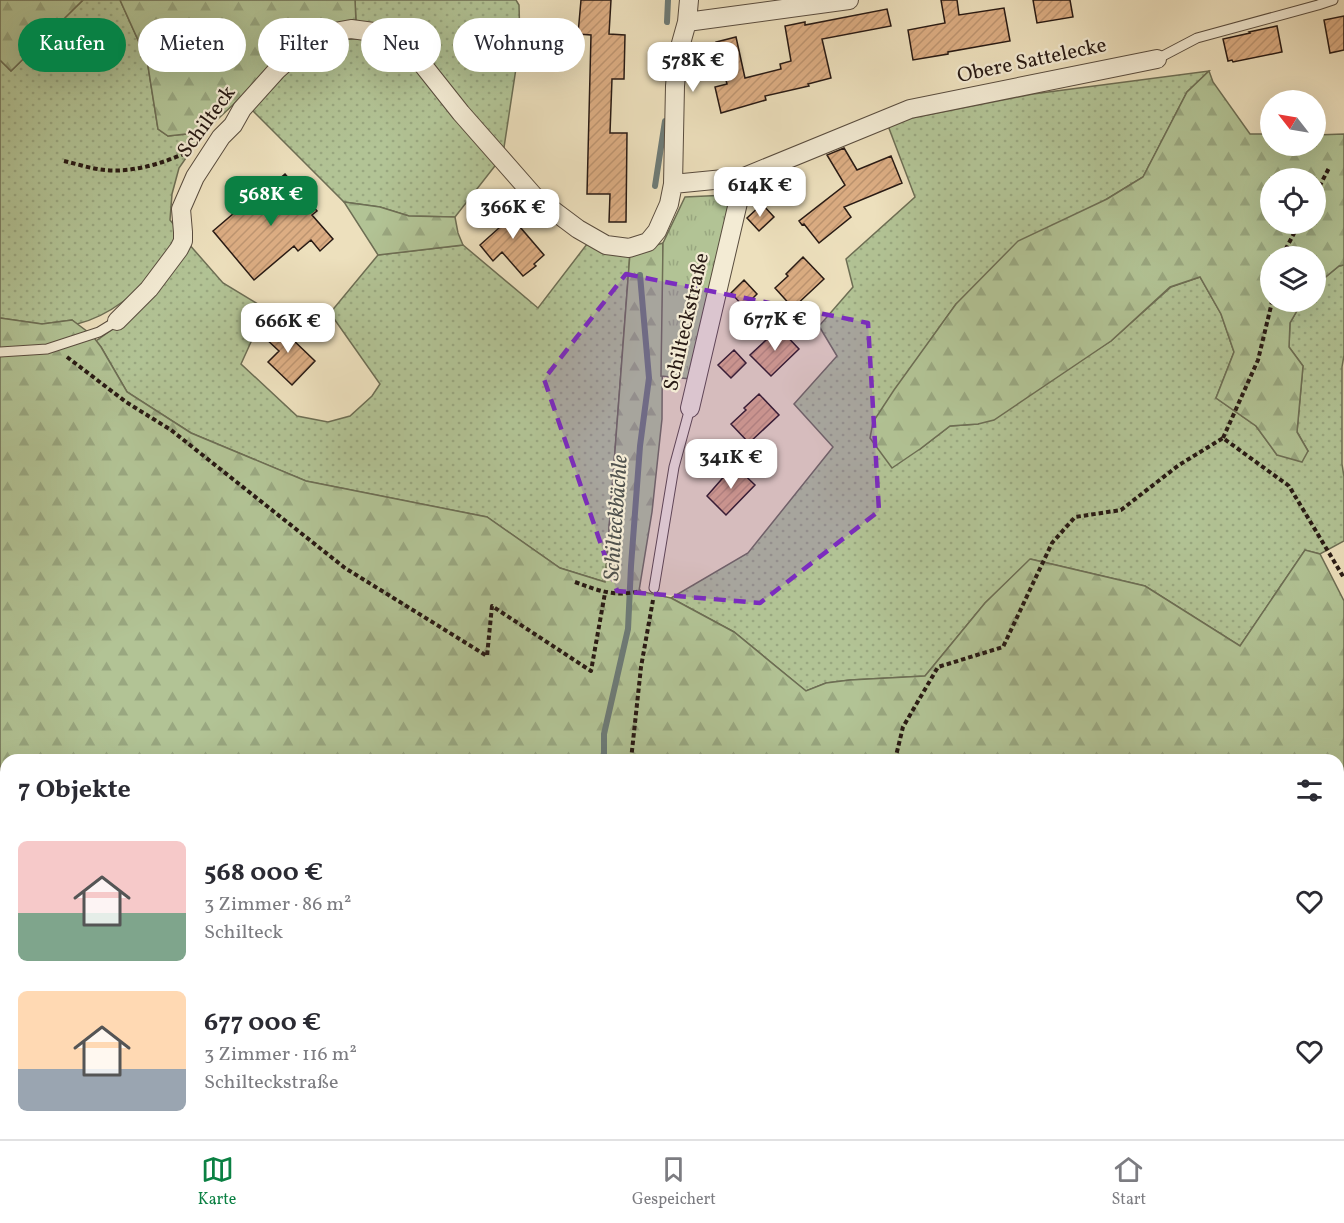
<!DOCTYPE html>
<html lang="de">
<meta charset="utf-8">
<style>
body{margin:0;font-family:Vollkorn,serif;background:#f7f7f7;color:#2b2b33;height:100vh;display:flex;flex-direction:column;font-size:22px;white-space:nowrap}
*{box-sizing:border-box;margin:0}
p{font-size:20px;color:#7c7c81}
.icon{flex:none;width:33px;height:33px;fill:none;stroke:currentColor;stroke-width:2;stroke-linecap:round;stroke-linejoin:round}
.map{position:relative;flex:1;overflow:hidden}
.drawer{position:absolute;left:0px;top:754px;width:1344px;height:386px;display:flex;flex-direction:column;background:#fff;border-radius:18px 18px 0 0;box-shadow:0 6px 24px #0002}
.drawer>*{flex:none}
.banner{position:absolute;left:18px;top:18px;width:600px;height:54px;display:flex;gap:12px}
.needle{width:39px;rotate:301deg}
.tools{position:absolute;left:1260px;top:90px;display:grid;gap:12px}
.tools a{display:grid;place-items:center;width:66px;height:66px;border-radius:50%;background:#fff;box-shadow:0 6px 24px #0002;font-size:30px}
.price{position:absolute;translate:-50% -51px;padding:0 14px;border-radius:12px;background:#fff;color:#222;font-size:20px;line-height:39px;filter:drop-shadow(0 2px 3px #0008)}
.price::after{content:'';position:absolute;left:50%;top:36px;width:18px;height:14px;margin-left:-9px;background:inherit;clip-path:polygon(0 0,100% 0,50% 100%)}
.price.current{background:#0b8043;color:#fff}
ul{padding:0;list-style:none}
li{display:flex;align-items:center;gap:18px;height:150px;padding:0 18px}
li span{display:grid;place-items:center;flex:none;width:168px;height:120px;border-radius:9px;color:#555}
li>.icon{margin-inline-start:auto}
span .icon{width:72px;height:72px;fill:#fffc;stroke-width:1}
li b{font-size:26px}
h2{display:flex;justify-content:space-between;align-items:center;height:72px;padding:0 18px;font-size:26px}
.tag{padding:0 21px;border-radius:27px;background:#fff;box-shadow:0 6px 24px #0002;font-size:21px;line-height:54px}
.tag.current{background:#0b8043;color:#fff}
.menu{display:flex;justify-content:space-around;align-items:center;height:84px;border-top:2px solid #e1e1e2;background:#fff;font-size:16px;color:#7c7c81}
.menu a{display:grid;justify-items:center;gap:3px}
.menu .current{color:#0b8043}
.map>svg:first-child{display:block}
.grass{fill:url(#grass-dots);stroke:#6d6e54;stroke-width:1.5}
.forest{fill:url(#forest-firs);stroke:#6d6e54;stroke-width:1.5;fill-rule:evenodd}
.park{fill:url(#park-tufts);stroke:#6d6e54;stroke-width:1.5}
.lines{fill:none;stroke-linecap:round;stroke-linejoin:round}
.stream{stroke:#6d7b77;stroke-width:6}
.building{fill:url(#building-hatch);stroke:#281a14;stroke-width:1.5}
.service-casing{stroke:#594c3e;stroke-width:11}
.minor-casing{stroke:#594c3e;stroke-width:20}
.path{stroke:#281a14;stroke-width:4;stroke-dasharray:4.5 3;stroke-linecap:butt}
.service{stroke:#f3ebd4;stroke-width:9}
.minor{stroke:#f3ebd4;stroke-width:18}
.marked{fill:#7b2cbf;fill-opacity:0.2;stroke:#7b2cbf;stroke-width:4.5;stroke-dasharray:12 8;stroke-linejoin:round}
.labels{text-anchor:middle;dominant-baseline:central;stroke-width:4.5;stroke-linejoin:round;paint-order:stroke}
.street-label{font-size:21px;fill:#281a14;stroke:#f3ebd4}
.water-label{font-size:22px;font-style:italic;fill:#50524e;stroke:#f3ebd4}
</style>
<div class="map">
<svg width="1344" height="1139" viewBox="0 0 1344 1139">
<defs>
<pattern id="grass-dots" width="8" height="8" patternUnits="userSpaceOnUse" patternTransform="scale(1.5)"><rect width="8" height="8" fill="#b2c395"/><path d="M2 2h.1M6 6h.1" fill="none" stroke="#99a780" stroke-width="1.8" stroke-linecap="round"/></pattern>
<pattern id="forest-firs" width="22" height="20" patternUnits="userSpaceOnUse" patternTransform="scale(1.5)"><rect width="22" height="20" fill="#b2c395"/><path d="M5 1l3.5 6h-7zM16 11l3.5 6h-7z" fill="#99a780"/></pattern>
<pattern id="park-tufts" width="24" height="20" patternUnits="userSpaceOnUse" patternTransform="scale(1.5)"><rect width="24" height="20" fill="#b2c395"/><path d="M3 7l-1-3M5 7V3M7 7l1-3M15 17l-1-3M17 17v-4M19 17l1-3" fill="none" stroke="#99a780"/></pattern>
<pattern id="building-hatch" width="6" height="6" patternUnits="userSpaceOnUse" patternTransform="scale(1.5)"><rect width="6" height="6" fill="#dcad83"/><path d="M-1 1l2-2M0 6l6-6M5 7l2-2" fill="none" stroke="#bd9470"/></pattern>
</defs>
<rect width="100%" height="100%" fill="#ede0bd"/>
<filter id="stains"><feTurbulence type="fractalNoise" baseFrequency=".00333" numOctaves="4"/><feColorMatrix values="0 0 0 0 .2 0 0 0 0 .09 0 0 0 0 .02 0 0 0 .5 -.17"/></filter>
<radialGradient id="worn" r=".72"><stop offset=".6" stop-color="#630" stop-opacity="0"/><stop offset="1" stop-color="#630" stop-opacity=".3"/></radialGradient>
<path class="grass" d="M83,0h37l27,60 11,69 10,7 36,-4 -25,36 -7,26 -2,26 9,11c-6,11 -11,24 -18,34 -21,26 -51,51 -84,59l-5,-4 -30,4 -42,-6v-258l11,11z
M355,0h161l3,5 1,37 -17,112 -80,-99 -67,-33z
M369,38l32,13 97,111 -43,55 -46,-1 -29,-9 -36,-5 -95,-95c20,-21 44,-49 70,-62 12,-6 37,-6 50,-7z
M1209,71l-22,21 -44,85 -36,22 -151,105 -27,38 -9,107 30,-23 28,-2 133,-83 60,-54 29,-10 21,37 13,38 -18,46 40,28 21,29 31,-4 -11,-19 6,-66 -14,-19 1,-24 12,-21h14v-17l23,-19 5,-1v90l-2,12v97l2,13v64l-24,13 -15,-4 -65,96 -95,-60 -114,-27 -46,44 -60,73 -75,4 -24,3 -20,8 -72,-59 -63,-34 77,-45 85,-106 -39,-43 43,-48 -18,-30 34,-39 -7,-28 69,-62 -28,-74 146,-29z
M188,243l35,40 43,26 -25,55 56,52 31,6 22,-6 22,-20 8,-12 -50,-71 48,-58 85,-10 75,63 49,-64 43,9 -25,329 -45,-14 -73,-51 -181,-36 -115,-48 -64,-41 -26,-45 -5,-6 28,-20z"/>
<path class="forest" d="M0,0h83l-72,71 -11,-11z
M120,0h235l1,22 -103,64 -49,46 -36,4 -10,-7 -11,-69z
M1209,71l4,11 37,52h20v12h46v-11l28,-1v131l-5,1 -23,19v-29h-46v46h32l-12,21 -1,24 14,19 -6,66 11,19 -6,11 -25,-7 -21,-29 -40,-28 18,-46 -13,-38 -21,-37 -30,10 -59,54 -117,79 -16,4 -28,2 -30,23 -28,19 -22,-30 3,-16 21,-32 62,-86 62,-63 89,-42 36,-22 44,-85zM1316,178v46h-46v-46z
M344,202l36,5 29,9 46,1 3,16 5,12 -85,10z
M663,243l-1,176 -10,93 -13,79 32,7 63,34 72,59 20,-8 24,-3 75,-4 60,-73 45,-44 115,27 95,60 65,-96 15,4 24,47v538h-1344v-821l42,6 30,-4 20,15 9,12 26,45 64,41 115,48 181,36 73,51 45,14 25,-329zM6,760h1332v374h-1332z"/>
<path class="park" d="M727,195l3,22 -39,162 -30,-3 2,-133 22,-46z"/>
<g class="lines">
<path class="stream" d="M667,22l1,-22
M655,186l10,-65
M604,760v-26l24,-105 3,-63 9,-120 9,-68 -9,-103"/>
</g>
<path class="building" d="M581,0h30l-2,34 16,1 -1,44h-12l-2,54h17l-1,89h-17l1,-28h-23l4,-159 -13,-1z
M941,0h16l2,15 45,-7 6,33 -62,11v2l-35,6 -5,-30 37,-7z
M1033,0h37l3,17 -36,6z
M887,9l4,17 -69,13 9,39 -23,6 1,2 -44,10 1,4 -45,13 -6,-26 12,-3 -11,-42 20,-5 9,41 36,-9 -1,-5 11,-3 -6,-35 20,-4v3z
M1344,16v34l-14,3 -6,-33z
M1277,26l5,26 -49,10 -1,-2 -4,1 -5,-22 27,-6 -1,-1z
M844,148l13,22 34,-14 11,27 -58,24 7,10 -32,26 -15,-19 -2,1 -3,-4 46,-36 -18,-30z
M285,174l32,37 -5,4 21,24 -13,12 -9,-11 -13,11 -4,-5 -40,34 -41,-49 56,-48 2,3z
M775,179l10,13 -14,11 -10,-13z
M516,194l12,14 -14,12 30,35 -10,9 2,2 -13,10 -21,-24 -9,9 -13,-16 29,-26 -9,-11z
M762,204l12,13 -15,14 -12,-13z
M803,257l21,22 -31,29 -18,-20 13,-12 -2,-2z
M744,280l13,14 -13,13 -13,-14z
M280,319l13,13 -4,4 26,25 -23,24 -24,-23 11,-11 -15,-14z
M779,328l20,21 -28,27 -21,-21z
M734,350l12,13 -15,15 -13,-13z
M759,394l20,21 -30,28 -18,-19 15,-14 -2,-2z
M734,465l21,20 -29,30 -19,-19z"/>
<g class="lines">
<g class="service-casing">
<path id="service" d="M1157,59l40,-21 121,-33 15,-5
M0,352l47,-3 52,-17 18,-11
M654,588l20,-121 16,-59"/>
</g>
<g class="minor-casing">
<path id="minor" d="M687,22l162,-22
M673,184l71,-7 166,-68 247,-50
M117,321l32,-32 30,-40 4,-8v-9l-2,-23 14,-32 26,-40 12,-12 9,-16 35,-39 30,-27 22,-10 22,-4 30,4 30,17 50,63 73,83 44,33 28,16 23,3 19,-6 9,-11 12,-27 4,-20 2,-98 3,-32 9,-32 2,-22
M690,408l54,-231"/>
</g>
<path class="path" d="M64,161c13,3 28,8 41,9 27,3 59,-7 83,-18
M1316,193l13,-25
M1282,256l17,-32
M67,357l59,45 45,28 174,138 142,88 5,-50 99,65 14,-78
M1223,438l35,-78 14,-58
M575,582c25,9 38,15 66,9
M631,760l10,-93 12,-67
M895,760l8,-33 35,-60 65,-20 49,-104 23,-26 46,-7 58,-45 44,-27 66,48 55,92
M0,938l6,2
M27,1139l1,-5
M850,1139l10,-1 4,1"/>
<use href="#service" class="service"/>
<use href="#minor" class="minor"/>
</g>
<path class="marked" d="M626,274l242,49 11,188 -119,92 -143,-12 -73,-212z"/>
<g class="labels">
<g class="street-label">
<text transform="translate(1032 61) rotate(-12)">Obere Sattelecke</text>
<text transform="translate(207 122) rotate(-54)">Schilteck</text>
<text transform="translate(687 322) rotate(-77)">Schilteckstraße</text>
</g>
<g class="water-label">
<text transform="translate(617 518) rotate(-86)">Schilteckbächle</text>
</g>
</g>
<rect width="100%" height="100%" filter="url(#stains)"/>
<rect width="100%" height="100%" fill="url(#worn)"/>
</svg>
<div class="tools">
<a><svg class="needle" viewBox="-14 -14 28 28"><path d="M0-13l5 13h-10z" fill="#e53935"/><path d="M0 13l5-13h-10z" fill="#7c7c81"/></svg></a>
<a><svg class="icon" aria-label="locate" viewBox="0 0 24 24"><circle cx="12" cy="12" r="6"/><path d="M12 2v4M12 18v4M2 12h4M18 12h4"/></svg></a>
<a><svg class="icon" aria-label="layers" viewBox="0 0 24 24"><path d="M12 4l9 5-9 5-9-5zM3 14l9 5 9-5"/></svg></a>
</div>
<b class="price" style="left:693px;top:93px">578K €</b>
<b class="price" style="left:760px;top:218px">614K €</b>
<b class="price current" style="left:271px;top:227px">568K €</b>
<b class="price" style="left:513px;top:240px">366K €</b>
<b class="price" style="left:775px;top:352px">677K €</b>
<b class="price" style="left:288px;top:354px">666K €</b>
<b class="price" style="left:731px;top:490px">341K €</b>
<div class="banner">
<a class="tag current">Kaufen</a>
<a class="tag">Mieten</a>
<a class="tag">Filter</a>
<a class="tag">Neu</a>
<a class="tag">Wohnung</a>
</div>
<section class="drawer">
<h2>7 Objekte<svg class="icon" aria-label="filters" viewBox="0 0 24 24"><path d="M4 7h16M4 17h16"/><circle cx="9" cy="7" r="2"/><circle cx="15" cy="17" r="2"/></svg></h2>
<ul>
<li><span style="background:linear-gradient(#f6c9c9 60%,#7fa58c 0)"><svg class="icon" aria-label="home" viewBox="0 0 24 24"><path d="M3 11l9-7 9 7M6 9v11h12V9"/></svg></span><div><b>568 000 €</b><p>3 Zimmer · 86 m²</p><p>Schilteck</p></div><svg class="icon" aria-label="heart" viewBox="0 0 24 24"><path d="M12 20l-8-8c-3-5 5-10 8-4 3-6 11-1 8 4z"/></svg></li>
<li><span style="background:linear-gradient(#ffd9b3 65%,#9aa5b1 0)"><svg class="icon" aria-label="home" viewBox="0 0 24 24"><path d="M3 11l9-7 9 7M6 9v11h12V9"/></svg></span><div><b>677 000 €</b><p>3 Zimmer · 116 m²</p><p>Schilteckstraße</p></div><svg class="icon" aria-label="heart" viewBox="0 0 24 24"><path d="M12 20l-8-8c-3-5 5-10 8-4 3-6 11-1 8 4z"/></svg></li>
</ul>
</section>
</div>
<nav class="menu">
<a class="current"><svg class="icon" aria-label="map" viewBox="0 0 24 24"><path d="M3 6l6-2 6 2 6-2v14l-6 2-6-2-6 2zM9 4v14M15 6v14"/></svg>Karte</a>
<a><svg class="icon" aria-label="saved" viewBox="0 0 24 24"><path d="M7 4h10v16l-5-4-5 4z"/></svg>Gespeichert</a>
<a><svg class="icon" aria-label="home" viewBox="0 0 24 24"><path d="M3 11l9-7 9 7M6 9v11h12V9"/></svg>Start</a>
</nav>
